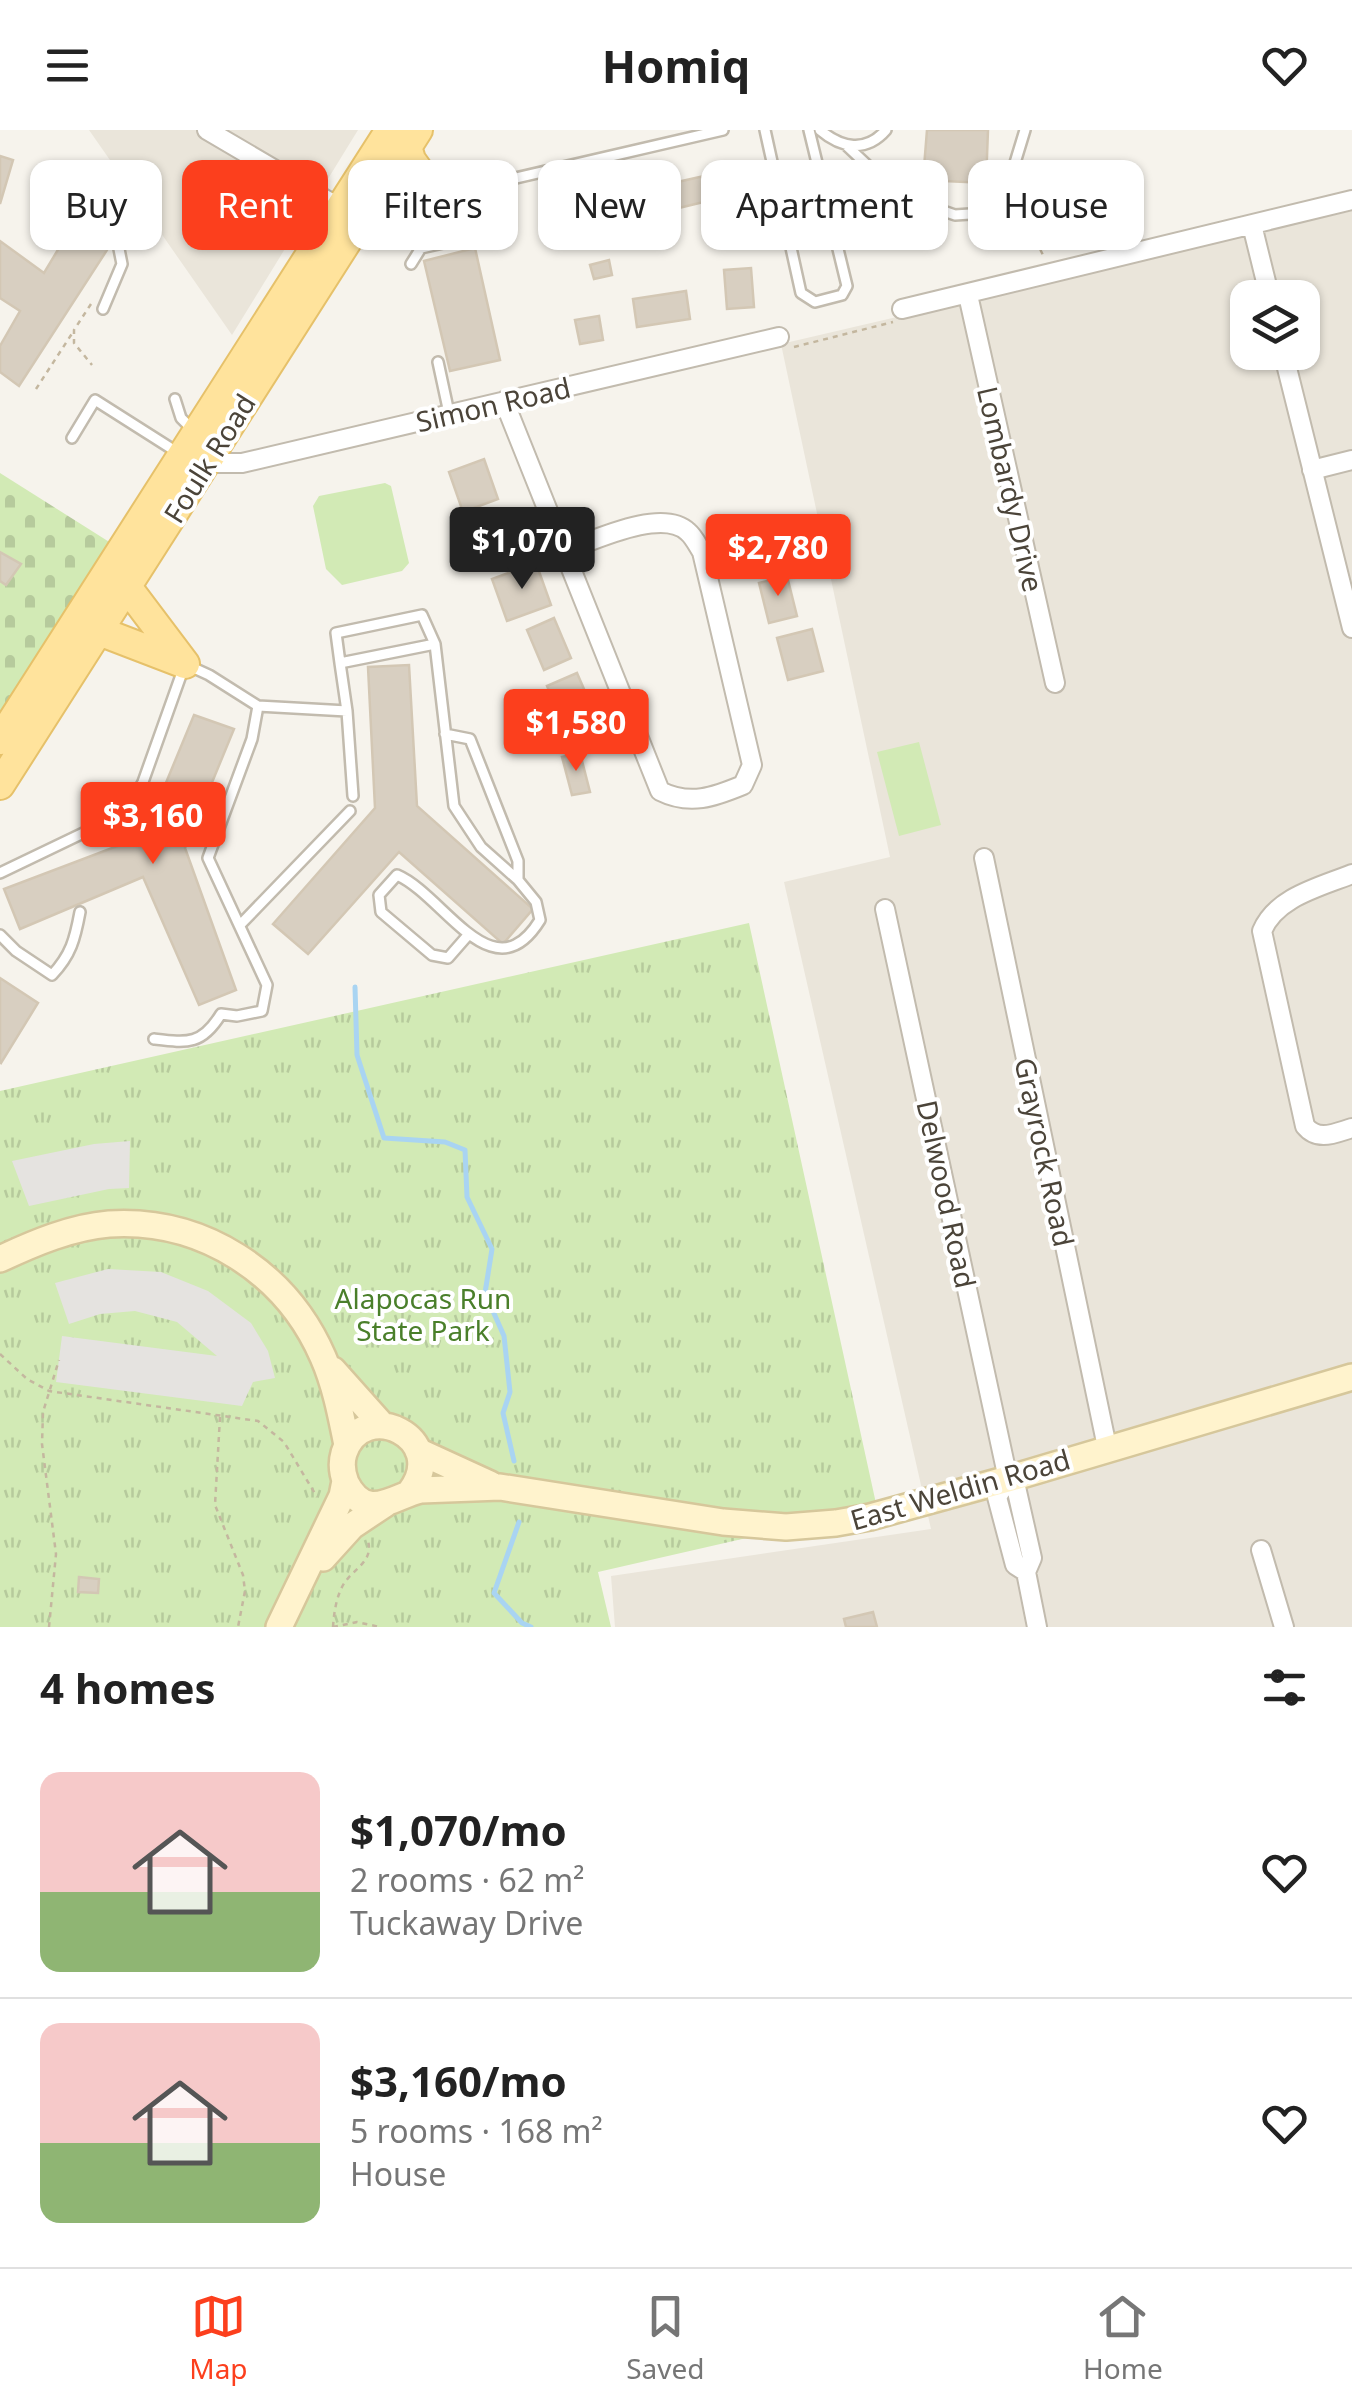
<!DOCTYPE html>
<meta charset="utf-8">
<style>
body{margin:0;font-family:"Noto Sans",sans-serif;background:#f6f6f6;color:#222;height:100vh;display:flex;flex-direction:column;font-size:38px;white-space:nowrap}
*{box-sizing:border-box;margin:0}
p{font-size:32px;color:#767676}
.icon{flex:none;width:55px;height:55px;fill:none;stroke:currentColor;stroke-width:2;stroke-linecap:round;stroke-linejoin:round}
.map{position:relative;height:1497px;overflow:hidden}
.sheet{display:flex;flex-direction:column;background:#fff;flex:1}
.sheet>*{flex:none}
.hud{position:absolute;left:30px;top:30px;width:1292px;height:90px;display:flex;gap:20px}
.buttons{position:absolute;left:1230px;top:150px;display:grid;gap:20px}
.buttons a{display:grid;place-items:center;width:90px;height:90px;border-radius:20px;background:#fff;box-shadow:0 2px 8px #0004;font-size:50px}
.price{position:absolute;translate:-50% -85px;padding:0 22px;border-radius:10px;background:#fc3f1d;color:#fff;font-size:32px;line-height:65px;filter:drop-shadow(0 2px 5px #0008)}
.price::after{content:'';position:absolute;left:50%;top:60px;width:30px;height:22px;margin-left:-15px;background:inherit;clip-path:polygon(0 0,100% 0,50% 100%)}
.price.on{background:#222;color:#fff}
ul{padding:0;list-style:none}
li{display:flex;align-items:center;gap:30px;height:250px;padding:0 40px}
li+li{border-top:2px solid #e0e0e0}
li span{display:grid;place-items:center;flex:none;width:280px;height:200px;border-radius:20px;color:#555}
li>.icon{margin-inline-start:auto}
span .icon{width:120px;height:120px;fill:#fffc;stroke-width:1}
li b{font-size:42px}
h2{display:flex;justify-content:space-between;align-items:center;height:120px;padding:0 40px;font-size:42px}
.tag{padding:0 35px;border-radius:20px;background:#fff;box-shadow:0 2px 8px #0004;font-size:35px;line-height:90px}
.tag.on{background:#fc3f1d;color:#fff}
header{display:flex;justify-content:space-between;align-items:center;height:130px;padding:0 40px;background:#fff;font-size:45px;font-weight:700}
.dock{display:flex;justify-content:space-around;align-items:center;height:140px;border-top:2px solid #e0e0e0;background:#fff;font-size:28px;color:#767676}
.dock a{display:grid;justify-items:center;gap:5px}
.dock .on{color:#fc3f1d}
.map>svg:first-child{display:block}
.residential{fill:#eae5da;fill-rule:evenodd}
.grass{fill:#d2eab5}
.cemetery{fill:url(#cemetery-stones)}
.park{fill:url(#park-tufts)}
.parking{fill:#e5e3e0}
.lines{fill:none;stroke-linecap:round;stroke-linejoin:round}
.stream{stroke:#a9d4f2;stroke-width:5}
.building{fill:#d8cfc1;stroke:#d3c7b4;stroke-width:2.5}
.lane-casing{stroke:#c2bbae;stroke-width:14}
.street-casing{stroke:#c2bbae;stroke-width:22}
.secondary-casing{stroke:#d6c79b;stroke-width:30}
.primary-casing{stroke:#e6c16a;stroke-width:32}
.path{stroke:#c4b79f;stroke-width:2.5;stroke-dasharray:5 5;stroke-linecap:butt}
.lane{stroke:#fff;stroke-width:9}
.street{stroke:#fff;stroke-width:18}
.secondary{stroke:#fff3cd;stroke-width:25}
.primary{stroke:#ffe39c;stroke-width:28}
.labels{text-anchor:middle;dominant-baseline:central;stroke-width:8;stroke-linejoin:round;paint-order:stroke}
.street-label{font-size:28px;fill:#4b4439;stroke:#fff}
.park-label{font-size:28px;fill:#4a7f2a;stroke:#fff}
</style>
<header><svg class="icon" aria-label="menu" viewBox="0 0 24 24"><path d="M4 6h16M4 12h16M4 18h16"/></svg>Homiq<svg class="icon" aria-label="heart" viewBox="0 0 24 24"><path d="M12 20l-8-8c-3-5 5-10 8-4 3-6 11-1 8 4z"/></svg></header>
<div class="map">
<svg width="1352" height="1497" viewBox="0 0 1352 1497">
<defs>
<pattern id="cemetery-stones" width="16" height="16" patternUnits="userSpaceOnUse" patternTransform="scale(2.5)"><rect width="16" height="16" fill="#d2eab5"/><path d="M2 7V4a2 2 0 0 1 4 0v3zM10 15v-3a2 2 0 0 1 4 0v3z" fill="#b6ca9c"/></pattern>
<pattern id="park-tufts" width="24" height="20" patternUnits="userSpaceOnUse" patternTransform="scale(2.5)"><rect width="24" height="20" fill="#d2eab5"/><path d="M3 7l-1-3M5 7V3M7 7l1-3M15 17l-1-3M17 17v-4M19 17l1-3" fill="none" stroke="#b6ca9c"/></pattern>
</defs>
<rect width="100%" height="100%" fill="#f6f3ec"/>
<path class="residential" d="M89,0h269l-126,205z
M1352,81v1416h-737l-4,-51 320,-47 -147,-647 106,-25 -109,-513zM1248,168h54v54h-54z"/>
<path class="grass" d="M385,353l6,3 18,77 -7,8 -60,14 -16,-16 -13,-63 6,-10z
M919,612l22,83 -42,11 -22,-84z"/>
<path class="cemetery" d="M0,343l122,77 -122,190z"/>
<path class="park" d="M749,793l128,585 -279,64 13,55h-611v-536z"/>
<path class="parking" d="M130,1011l-1,47 -20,1 -80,17 -17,-45 82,-17z
M108,1139l53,3 47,19 43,32 17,28 7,27 -22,4 -11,24 -186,-24 6,-46 155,20 -40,-34 -42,-11 -35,3 -31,10 -14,-41z"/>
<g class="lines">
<path class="stream" d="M355,857l2,68 27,83 61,4 20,8 2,47 25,52 -7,44 19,43 6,56 -7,21 11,48
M519,1392l-25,71 28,30 9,4"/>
</g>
<path class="building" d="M927,0h61l-2,53 -63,-3z
M0,26l13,4 -13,44z
M722,42l6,24 -49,12 -6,-25z
M661,52l8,34 -55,14 -8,-34z
M587,70l5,27 -31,7 -6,-28z
M71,98l36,22 -88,136 -19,-14v-26l20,-35 -20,-13v-57l44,32z
M475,118l25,112 -50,11 -26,-110z
M609,130l3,15 -18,4 -4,-14z
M751,138l3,39 -27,2 -3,-39z
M686,161l4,28 -53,8 -4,-28z
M599,186l4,24 -23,4 -5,-24z
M484,329l14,40 -35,13 -14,-40z
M501,386l15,38 -38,15 -15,-38z
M0,422l21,12 -15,21 -6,-4z
M536,433l15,42 -44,16 -15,-42z
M787,446l10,40 -28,7 -10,-40z
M554,488l17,40 -27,12 -17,-40z
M812,499l11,42 -35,9 -11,-42z
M409,535l8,141 116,103 -30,35 -104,-92 -91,102 -35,-30 102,-116 -7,-141z
M577,543l17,39 -31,12 -16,-38z
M194,585l40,14 -49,119 51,142 -37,15 -56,-128 -123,52 -16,-40 140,-53z
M580,623l10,39 -18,3 -10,-38z
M0,848l38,25 -37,60 -1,-1z
M79,1447l20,2 -1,14 -20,-1z
M873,1482l4,15h-31l-2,-8z"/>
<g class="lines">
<g class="lane-casing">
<path id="lane" d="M765,0l36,163 14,9 27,-7 5,-9 -38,-156
M820,0c21,18 46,23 66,0
M847,16l53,50 55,19 45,-3 25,-82
M373,81l350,-81
M411,134l10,-16 76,-17
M103,179l19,-45 -4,-20
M438,232l11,51
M175,269l6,19 13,13
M72,308l23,-38 85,54
M340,533l-4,-30 86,-18 13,29
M258,576l89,5
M445,604l25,5 48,122v19
M353,666l-6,-85 -7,-48 95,-19 19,162 27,41 37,33 18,22 4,18c-47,76 -96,-25 -143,-45l-18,20 2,17 51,43 16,3 21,-24
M0,743l127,-61 16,-30 42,-118 24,11 49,31 -6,33 -44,119 59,127 -5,26 -25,5 -16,-2c-19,31 -33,29 -67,25
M240,795l110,-114
M0,805l16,16 36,24c19,-20 23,-36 28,-63"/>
</g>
<g class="street-casing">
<path id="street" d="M207,0l138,81
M1252,95l18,73
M968,165l87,388
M902,179l450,-109
M1283,222l69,276
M504,271l156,390c30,15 54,6 83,-6l9,-20 -50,-213c-4,-6 -8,-15 -14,-20 -26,-25 -95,9 -124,19
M206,333h36l537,-126
M1312,340l40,-10
M984,728l123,589
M1352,744c-32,13 -76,23 -90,57l43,195c13,16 30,7 47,2
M885,779l123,570 8,8 16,71 -6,14 11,55
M1008,1349l-11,18 18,68 11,7
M1261,1420l23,77"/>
</g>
<g class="secondary-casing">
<path id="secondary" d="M0,1129c34,-16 72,-32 109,-35 93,-6 177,48 214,133 12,27 18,58 24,88
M333,1240l50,56
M418,1321l72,33
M410,1362c41,-54 -47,-96 -66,-39 -3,10 -2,20 2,30 21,41 49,12 75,7l79,-3 223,35 63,5 50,-4 34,-6 138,-38 344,-102
M323,1428l29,-32 33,-22
M279,1497l63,-131 3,-15"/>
</g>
<g class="primary-casing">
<path id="primary" d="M407,16l4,14 26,36
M127,457l58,77
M99,501l86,33
M0,610l390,-610
M0,655l418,-655"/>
</g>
<path class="path" d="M1018,75l25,50
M91,174l-17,26v13l18,22
M794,217l99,-25
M36,259l37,-57
M0,1224l27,25 22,12 209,30 26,21 33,55
M220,1287l-5,88 28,70 2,16 -7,36
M49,1497l7,-73 -14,-110 1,-32 16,-52
M333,1497c1,-14 3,-28 9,-40 9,-18 32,-24 26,-46
M333,1497l24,-5 23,5"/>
<use href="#lane" class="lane"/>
<use href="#street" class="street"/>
<use href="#secondary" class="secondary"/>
<use href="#primary" class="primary"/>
</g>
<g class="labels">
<g class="street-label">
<text transform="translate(493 274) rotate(-13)">Simon Road</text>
<text transform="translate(209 328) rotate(-58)">Foulk Road</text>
<text transform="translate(1011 359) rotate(77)">Lombardy Drive</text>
<text transform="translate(1045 1022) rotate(78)">Grayrock Road</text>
<text transform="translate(947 1064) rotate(78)">Delwood Road</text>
<text transform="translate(960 1359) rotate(-16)">East Weldin Road</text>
</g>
<g class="park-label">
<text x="423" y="1168">Alapocas Run<tspan x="423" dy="32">State Park</tspan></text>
</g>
</g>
</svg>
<div class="buttons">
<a><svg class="icon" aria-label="layers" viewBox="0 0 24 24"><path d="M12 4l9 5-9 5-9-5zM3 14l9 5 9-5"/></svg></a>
</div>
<b class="price on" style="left:522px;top:462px">$1,070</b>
<b class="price" style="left:778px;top:469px">$2,780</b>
<b class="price" style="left:576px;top:644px">$1,580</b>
<b class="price" style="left:153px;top:737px">$3,160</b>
<div class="hud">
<a class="tag">Buy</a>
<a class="tag on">Rent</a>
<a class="tag">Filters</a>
<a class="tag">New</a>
<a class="tag">Apartment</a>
<a class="tag">House</a>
</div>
</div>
<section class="sheet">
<h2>4 homes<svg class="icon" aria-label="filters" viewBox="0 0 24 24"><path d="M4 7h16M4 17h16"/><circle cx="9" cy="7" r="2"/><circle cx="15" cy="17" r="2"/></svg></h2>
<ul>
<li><span style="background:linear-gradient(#f6c9c9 60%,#8fb573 0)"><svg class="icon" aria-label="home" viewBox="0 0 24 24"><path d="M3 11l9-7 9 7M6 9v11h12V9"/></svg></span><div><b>$1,070/mo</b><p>2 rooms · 62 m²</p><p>Tuckaway Drive</p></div><svg class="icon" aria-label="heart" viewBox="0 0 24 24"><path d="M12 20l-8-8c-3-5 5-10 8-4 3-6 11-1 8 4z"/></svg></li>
<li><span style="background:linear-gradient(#f6c9c9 60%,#8fb573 0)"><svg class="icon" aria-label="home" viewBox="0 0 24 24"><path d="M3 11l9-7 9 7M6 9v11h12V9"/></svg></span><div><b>$3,160/mo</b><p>5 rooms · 168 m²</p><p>House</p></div><svg class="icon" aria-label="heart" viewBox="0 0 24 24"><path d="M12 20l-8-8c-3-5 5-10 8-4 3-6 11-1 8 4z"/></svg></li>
</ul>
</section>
<nav class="dock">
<a class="on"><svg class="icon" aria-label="map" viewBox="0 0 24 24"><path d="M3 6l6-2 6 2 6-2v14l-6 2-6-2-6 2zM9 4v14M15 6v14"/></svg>Map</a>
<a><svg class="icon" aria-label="saved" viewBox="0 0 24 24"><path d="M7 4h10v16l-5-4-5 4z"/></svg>Saved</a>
<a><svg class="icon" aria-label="home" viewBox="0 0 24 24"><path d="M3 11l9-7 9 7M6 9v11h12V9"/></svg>Home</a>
</nav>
